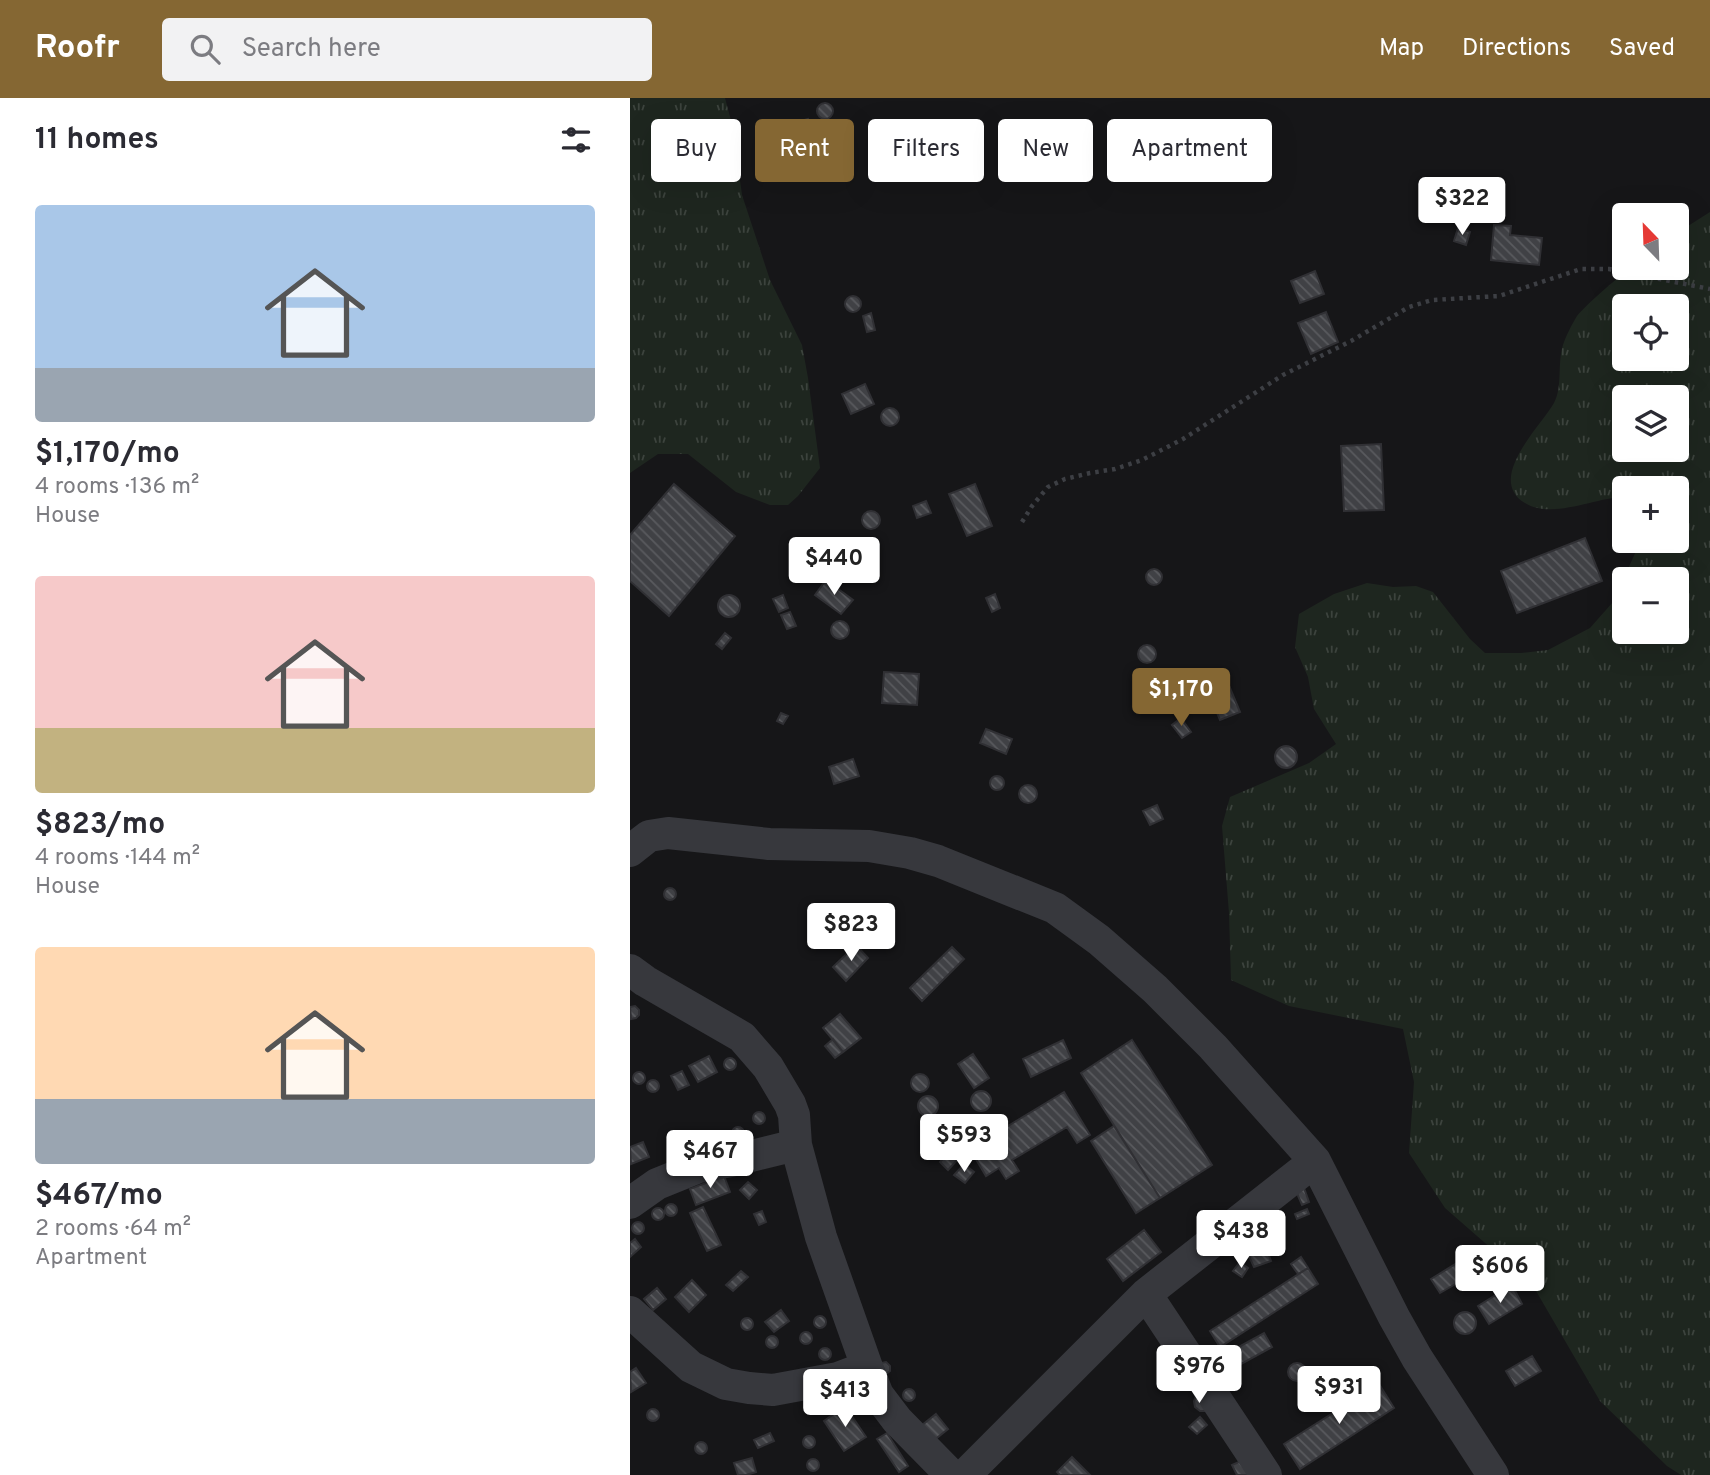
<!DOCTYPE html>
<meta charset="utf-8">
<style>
body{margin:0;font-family:Overpass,sans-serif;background:#f2f2f3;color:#2b2b33;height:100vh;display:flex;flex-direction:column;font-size:26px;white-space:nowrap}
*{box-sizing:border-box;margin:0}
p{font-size:23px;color:#7c7c81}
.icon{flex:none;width:38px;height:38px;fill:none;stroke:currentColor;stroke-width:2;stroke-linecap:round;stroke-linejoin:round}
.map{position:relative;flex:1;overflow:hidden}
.details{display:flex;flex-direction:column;background:#fff;width:630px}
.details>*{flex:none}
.top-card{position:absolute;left:21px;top:21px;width:665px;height:63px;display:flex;gap:14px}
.needle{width:46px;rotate:337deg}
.fabs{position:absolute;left:982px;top:105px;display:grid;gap:14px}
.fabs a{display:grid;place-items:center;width:77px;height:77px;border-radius:7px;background:#fff;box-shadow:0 7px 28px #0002;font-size:35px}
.price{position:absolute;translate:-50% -60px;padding:0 16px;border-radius:7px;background:#fff;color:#222;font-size:23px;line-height:46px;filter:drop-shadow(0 2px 4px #0008)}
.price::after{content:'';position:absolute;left:50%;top:42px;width:21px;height:16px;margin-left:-10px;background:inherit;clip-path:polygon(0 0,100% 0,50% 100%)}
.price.on{background:#856733;color:#fff}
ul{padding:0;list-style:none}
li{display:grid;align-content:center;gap:14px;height:371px;padding:0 35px}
li span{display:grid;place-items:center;height:217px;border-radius:7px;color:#555}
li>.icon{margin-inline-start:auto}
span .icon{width:126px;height:126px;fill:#fffc;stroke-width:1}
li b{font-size:30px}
h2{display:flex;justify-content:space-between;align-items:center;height:84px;padding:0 35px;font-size:30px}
.tag{padding:0 24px;border-radius:7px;background:#fff;box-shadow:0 7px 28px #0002;font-size:24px;line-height:63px}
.tag.on{background:#856733;color:#fff}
header{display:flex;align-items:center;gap:42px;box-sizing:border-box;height:98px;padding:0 35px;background:#856733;color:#fff}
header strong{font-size:33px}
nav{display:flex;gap:38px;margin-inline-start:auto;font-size:24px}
.search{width:490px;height:63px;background:#f2f2f3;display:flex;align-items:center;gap:18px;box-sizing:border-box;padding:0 24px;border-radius:7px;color:#7c7c81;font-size:26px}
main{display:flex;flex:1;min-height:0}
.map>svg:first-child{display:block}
.grass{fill:url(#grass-tufts);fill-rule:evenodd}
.building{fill:url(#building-back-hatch);stroke:#303034;stroke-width:2}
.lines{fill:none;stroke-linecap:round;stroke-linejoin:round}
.path{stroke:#3d3f44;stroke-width:4.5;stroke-dasharray:3.5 5;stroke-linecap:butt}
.street{stroke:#37383d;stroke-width:32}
</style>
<header>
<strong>Roofr</strong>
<div class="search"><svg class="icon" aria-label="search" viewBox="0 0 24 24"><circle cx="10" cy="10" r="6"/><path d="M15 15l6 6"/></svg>Search here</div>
<nav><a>Map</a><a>Directions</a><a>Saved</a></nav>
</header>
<main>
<section class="details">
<h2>11 homes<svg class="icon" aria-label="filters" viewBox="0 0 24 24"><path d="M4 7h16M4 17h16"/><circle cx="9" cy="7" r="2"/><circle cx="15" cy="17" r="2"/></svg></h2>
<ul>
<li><span style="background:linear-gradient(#a9c7e8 75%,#9aa5b1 0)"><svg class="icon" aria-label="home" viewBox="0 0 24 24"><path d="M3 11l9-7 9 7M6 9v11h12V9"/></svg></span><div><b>$1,170/mo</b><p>4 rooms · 136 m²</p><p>House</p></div></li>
<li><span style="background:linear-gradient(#f6c9c9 70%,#c2b280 0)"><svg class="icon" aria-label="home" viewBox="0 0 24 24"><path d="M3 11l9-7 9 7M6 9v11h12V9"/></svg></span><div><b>$823/mo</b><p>4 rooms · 144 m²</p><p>House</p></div></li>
<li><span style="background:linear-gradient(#ffd9b3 70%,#9aa5b1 0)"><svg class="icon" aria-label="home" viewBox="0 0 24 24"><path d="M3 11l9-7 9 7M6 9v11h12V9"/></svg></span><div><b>$467/mo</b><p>2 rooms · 64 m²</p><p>Apartment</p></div></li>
</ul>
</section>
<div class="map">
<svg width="1080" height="1377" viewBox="0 0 1080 1377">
<defs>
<pattern id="grass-tufts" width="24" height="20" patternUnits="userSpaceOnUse" patternTransform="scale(1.75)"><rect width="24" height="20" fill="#1e261f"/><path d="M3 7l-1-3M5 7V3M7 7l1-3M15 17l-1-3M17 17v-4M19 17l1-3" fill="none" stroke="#3c433d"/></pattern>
<pattern id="building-back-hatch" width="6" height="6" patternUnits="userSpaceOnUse" patternTransform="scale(1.75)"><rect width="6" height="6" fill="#404145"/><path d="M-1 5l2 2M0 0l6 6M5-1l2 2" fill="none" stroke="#595a5e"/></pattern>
</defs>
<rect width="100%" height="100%" fill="#161618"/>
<path class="grass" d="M0,0h95l8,30 9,67 28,85 32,65 6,33 12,90 -22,28 -10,9h-18l-34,-13 -48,-38h-30l-28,19z
M1080,114v1263h-29l-14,-9 -67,-65 -68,-117 -87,-76 -36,-55 5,-71 -11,-53 -114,-23 -58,-26 -2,-67 -7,-87 8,-29 79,-34 27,-19 -22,-35 -6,-32 -13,-30 4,-33 35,-20 33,-11 26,4 23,-1 17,6 37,47 15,14h36l27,-3 42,-22 23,-26 24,-53 1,-8h38v-53h-52v9c-28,0 -72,23 -99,6 -40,-24 16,-77 29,-100 9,-17 3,-39 9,-58 3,-9 9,-21 14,-29 7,-9 47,-46 57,-48 11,-3 30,0 42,0l1,-35zM994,208h52v53h-52zM1046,299v53h-52v-53zM994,481h52v53h-52z"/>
<path class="building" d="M187 13a8 8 0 1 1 16 0a8 8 0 1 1-16 0Z
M178,21l6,22 -18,5 -6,-22z
M856,89l12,1 -1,13 -13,-1z
M864,127l17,1 -1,9 32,3 -3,27 -48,-5z
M828,130l12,4 -4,13 -12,-4z
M685,173l9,23 -24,9 -9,-22z
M215 206a8 8 0 1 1 16 0a8 8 0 1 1-16 0Z
M696,214l12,30 -27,12 -13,-31z
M241,215l4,17 -8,2 -4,-16z
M235,286l9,20 -23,10 -9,-20z
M251 319a9 9 0 1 1 18 0a9 9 0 1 1-18 0Z
M751,346l3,66 -40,1 -3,-65z
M44,386l61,52 -66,80 -39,-35v-46z
M345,386l17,42 -25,10 -18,-42z
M296,403l5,12 -14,5 -4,-12z
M232 422a9 9 0 1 1 18 0a9 9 0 1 1-18 0Z
M955,440l17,43 -85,32 -16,-42z
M516 479a8 8 0 1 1 16 0a8 8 0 1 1-16 0Z
M196,482l27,20 -12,14 -26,-19z
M365,496l5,14 -8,4 -6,-14z
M88 508a11 11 0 1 1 22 0a11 11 0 1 1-22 0Z
M153,497l5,13 -9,4 -6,-13z
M160,514l6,14 -9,3 -6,-14z
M201 532a9 9 0 1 1 18 0a9 9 0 1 1-18 0Z
M95,535l6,5 -9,11 -6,-5z
M508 556a9 9 0 1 1 18 0a9 9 0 1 1-18 0Z
M543 583a12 12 0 1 1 24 0a12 12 0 1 1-24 0Z
M254,574l35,2 -2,31 -35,-2z
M595,578l15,36 -20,8 -15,-36z
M151,615l7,3 -5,8 -6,-3z
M551,620l10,14 -9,6 -10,-13z
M356,631l26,10 -6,15 -26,-11z
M645 659a11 11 0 1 1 22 0a11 11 0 1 1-22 0Z
M223,661l6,17 -25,8 -5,-17z
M360 685a7 7 0 1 1 14 0a7 7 0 1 1-14 0Z
M389 696a9 9 0 1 1 18 0a9 9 0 1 1-18 0Z
M527,707l6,14 -13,6 -7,-14z
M34 796a6 6 0 1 1 12 0a6 6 0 1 1-12 0Z
M226,847l12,13 -22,23 -13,-14z
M322,849l12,12 -42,42 -12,-13z
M5,908l4,4v5l-3,3 -5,1 -1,-12z
M210,916l21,24 -18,14 -20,-24z
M203,941l10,13 -8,6 -10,-12z
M433,942l8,18 -40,19 -8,-18z
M502,942l80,125 -52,33 -79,-125z
M343,956l16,24 -15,10 -16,-24z
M79,958l8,16 -19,10 -9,-16z
M94 966a6 6 0 1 1 12 0a6 6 0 1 1-12 0Z
M52,973l7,14 -11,5 -7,-14z
M3 980a6 6 0 1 1 12 0a6 6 0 1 1-12 0Z
M281 985a9 9 0 1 1 18 0a9 9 0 1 1-18 0Z
M17 988a6 6 0 1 1 12 0a6 6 0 1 1-12 0Z
M341 1003a10 10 0 1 1 20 0a10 10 0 1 1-20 0Z
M434,994l26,43 -13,8 -10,-16 -55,33 7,11 -13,8 -7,-11 -13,8 -16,-27z
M288 1008a10 10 0 1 1 20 0a10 10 0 1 1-20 0Z
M123 1020a6 6 0 1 1 12 0a6 6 0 1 1-12 0Z
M484,1028l46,72 -24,15 -45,-72z
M102 1035a6 6 0 1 1 12 0a6 6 0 1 1-12 0Z
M73 1044a6 6 0 1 1 12 0a6 6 0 1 1-12 0Z
M13,1044l6,15 -18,7 -1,-17z
M321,1052l8,8 -11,12 -8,-8z
M334,1066l10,8 -9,11 -11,-8z
M94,1078l6,16 -34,13 -6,-16z
M118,1084l9,8 -8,9 -9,-9z
M674,1090l5,14 -7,3 -6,-14z
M35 1112a6 6 0 1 1 12 0a6 6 0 1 1-12 0Z
M73,1109l18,38 -14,6 -17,-38z
M22 1116a6 6 0 1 1 12 0a6 6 0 1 1-12 0Z
M677,1111l2,5 -12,5 -2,-5z
M132,1113l4,11 -7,3 -5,-11z
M2 1130a6 6 0 1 1 12 0a6 6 0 1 1-12 0Z
M514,1132l17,22 -38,29 -16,-22z
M5,1141l6,8 -11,10v-14z
M635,1147l6,16 -17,6 -7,-15z
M671,1159l7,11 -10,6 -7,-10z
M832,1162l9,15 -31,18 -9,-14z
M610,1164l8,6 -6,9 -9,-6z
M678,1170l10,16 -98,63 -10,-16z
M111,1173l7,6 -15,14 -7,-6z
M62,1182l14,15 -17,17 -14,-15z
M882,1187l10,19 -33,20 -11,-18z
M27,1190l9,11 -13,11 -9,-11z
M151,1212l8,11 -15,11 -9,-10z
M824 1225a11 11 0 1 1 22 0a11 11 0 1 1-22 0Z
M184 1224a6 6 0 1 1 12 0a6 6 0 1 1-12 0Z
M111 1226a6 6 0 1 1 12 0a6 6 0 1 1-12 0Z
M170 1240a6 6 0 1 1 12 0a6 6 0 1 1-12 0Z
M634,1235l8,14 -38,21 -8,-14z
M136 1244a6 6 0 1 1 12 0a6 6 0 1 1-12 0Z
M189 1256a6 6 0 1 1 12 0a6 6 0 1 1-12 0Z
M902,1258l9,15 -26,15 -9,-15z
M256,1264l4,4v5l-4,3 -5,-11z
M658 1274a9 9 0 1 1 18 0a9 9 0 1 1-18 0Z
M6,1270l10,15 -15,9 -1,-20z
M749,1286l15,24 -94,61 -16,-25z
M273 1297a6 6 0 1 1 12 0a6 6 0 1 1-12 0Z
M204,1292l4,14 -27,7 -4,-14z
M566,1298l10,15h-6l-5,-4 -1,-6z
M215,1308l21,31 -22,14 -20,-30z
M17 1317a6 6 0 1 1 12 0a6 6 0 1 1-12 0Z
M306,1316l12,15 -15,12 -12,-15z
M570,1319l7,8 -10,9 -8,-7z
M140,1335l4,8 -16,7 -4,-8z
M257,1335l21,33 -9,6 -22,-33z
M173 1344a6 6 0 1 1 12 0a6 6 0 1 1-12 0Z
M65 1350a6 6 0 1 1 12 0a6 6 0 1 1-12 0Z
M442,1359l18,18h-30l-3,-3z
M122,1360l4,14 -10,3h-8l-4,-12z
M618,1360l9,17h-20l-5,-10z
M177 1367a6 6 0 1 1 12 0a6 6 0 1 1-12 0Z"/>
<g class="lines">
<path class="path" d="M392,424l10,-16 16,-19 17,-8 25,-6 25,-4 27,-9 41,-21 100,-64 68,-34 58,-34 23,-7 67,-4 82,-27h28l101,20"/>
<path class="street" d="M0,753l19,-15 19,-3 101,11 100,2 41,7 28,8 117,47 44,32 56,49 58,58 102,114 79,156 23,41 76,117
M0,872l15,11 97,56 26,30 22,37 4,11 2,30 25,92 46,130 11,28 19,25 54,55
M0,1105l27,-19 42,-17 32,-6 65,-16
M516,1196l120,181
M0,1214l61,55 35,17 23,4 24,2 65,-12 29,-11
M335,1377l181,-181 169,-133"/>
</g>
</svg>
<div class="fabs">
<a><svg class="needle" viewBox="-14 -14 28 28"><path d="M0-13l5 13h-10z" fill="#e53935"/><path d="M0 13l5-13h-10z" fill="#7c7c81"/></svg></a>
<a><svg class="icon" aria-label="locate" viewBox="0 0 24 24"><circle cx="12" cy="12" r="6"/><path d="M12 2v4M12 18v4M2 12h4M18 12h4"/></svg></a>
<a><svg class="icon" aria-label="layers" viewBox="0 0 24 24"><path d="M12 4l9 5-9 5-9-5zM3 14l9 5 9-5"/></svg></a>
<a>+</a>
<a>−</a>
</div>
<b class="price" style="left:832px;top:139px">$322</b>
<b class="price" style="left:204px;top:499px">$440</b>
<b class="price on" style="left:551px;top:630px">$1,170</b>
<b class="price" style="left:221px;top:865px">$823</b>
<b class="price" style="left:334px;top:1076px">$593</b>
<b class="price" style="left:80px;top:1092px">$467</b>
<b class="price" style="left:611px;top:1172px">$438</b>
<b class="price" style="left:870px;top:1207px">$606</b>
<b class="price" style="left:569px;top:1307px">$976</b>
<b class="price" style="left:709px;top:1328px">$931</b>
<b class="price" style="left:215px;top:1331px">$413</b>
<div class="top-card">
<a class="tag">Buy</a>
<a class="tag on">Rent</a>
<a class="tag">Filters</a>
<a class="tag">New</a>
<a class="tag">Apartment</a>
</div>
</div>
</main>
